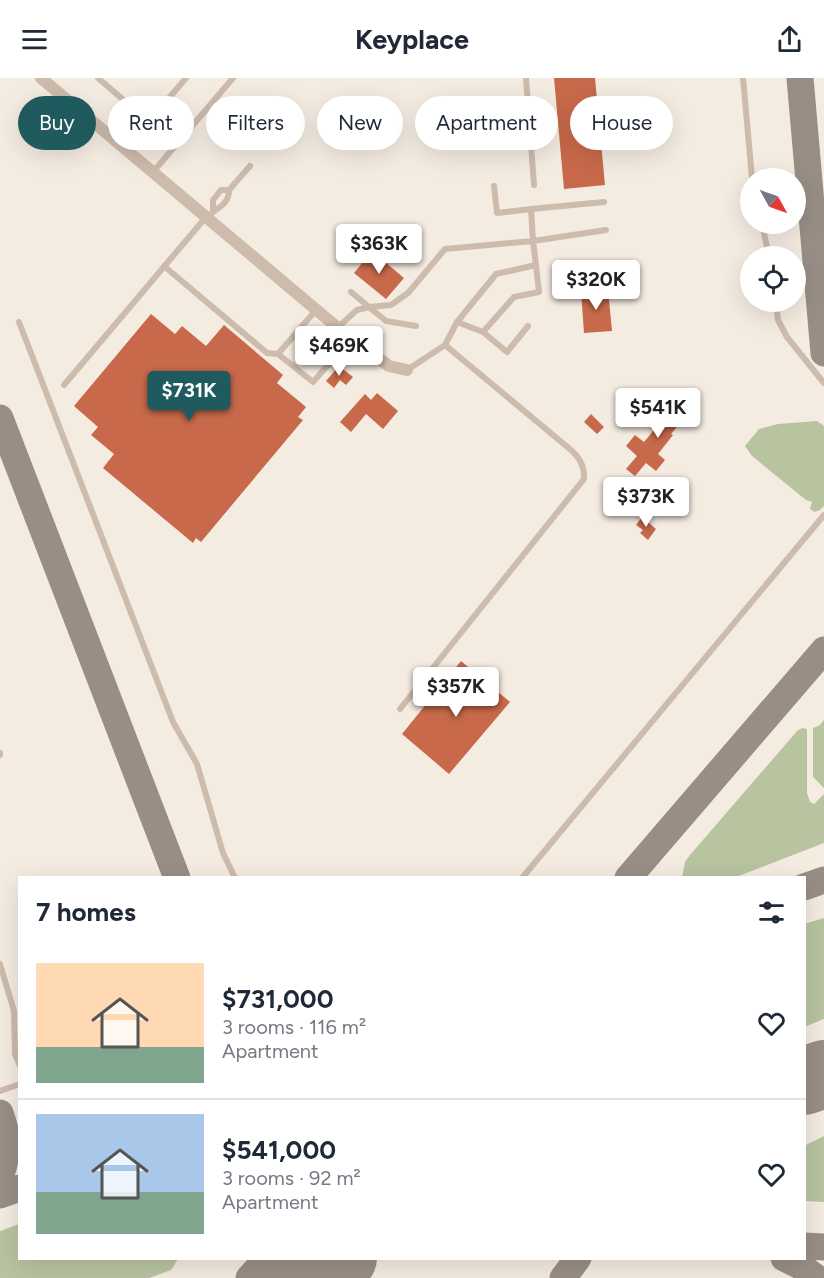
<!DOCTYPE html>
<meta charset="utf-8">
<style>
body{margin:0;font-family:Figtree,sans-serif;background:#f6f6f7;color:#1f2937;height:100vh;display:flex;flex-direction:column;font-size:22px;white-space:nowrap}
*{box-sizing:border-box;margin:0}
p{font-size:20px;color:#747a83}
.icon{flex:none;width:33px;height:33px;fill:none;stroke:currentColor;stroke-width:2;stroke-linecap:round;stroke-linejoin:round}
.map{position:relative;flex:1;overflow:hidden}
.panel{position:absolute;left:18px;top:798px;width:788px;height:384px;display:flex;flex-direction:column;background:#fff;border-radius:0px;box-shadow:0 6px 24px #0002}
.panel>*{flex:none}
.hud{position:absolute;left:18px;top:18px;width:789px;height:54px;display:flex;gap:12px}
.needle{width:39px;rotate:130deg}
.controls{position:absolute;left:740px;top:90px;display:grid;gap:12px}
.controls a{display:grid;place-items:center;width:66px;height:66px;border-radius:50%;background:#fff;box-shadow:0 6px 24px #0002;font-size:30px}
.price{position:absolute;translate:-50% -51px;padding:0 14px;border-radius:6px;background:#fff;color:#222;font-size:20px;line-height:39px;filter:drop-shadow(0 2px 3px #0008)}
.price::after{content:'';position:absolute;left:50%;top:36px;width:18px;height:14px;margin-left:-9px;background:inherit;clip-path:polygon(0 0,100% 0,50% 100%)}
.price.on{background:#1f5a5e;color:#fff}
ul{padding:0;list-style:none}
li{display:flex;align-items:center;gap:18px;height:150px;padding:0 18px}
li+li{border-top:2px solid #e0e1e3}
li span{display:grid;place-items:center;flex:none;width:168px;height:120px;border-radius:0px;color:#555}
li>.icon{margin-inline-start:auto}
span .icon{width:72px;height:72px;fill:#fffc;stroke-width:1}
li b{font-size:26px}
h2{display:flex;justify-content:space-between;align-items:center;height:72px;padding:0 18px;font-size:26px}
.chip{padding:0 21px;border-radius:27px;background:#fff;box-shadow:0 6px 24px #0002;font-size:21px;line-height:54px}
.chip.on{background:#1f5a5e;color:#fff}
header{display:flex;justify-content:space-between;align-items:center;height:78px;padding:0 18px;background:#fff;font-size:27px;font-weight:700}
.map>svg:first-child{display:block}
.green{fill:#b8c4a0}
.lines{fill:none;stroke-linecap:round;stroke-linejoin:round}
.taxiway{stroke:#988e86;stroke-width:27}
.runway{stroke:#988e86;stroke-width:68}
.building{fill:#c8694b}
.service{stroke:#cdbbac;stroke-width:6}
.minor{stroke:#cdbbac;stroke-width:12}
</style>
<header><svg class="icon" aria-label="menu" viewBox="0 0 24 24"><path d="M4 6h16M4 12h16M4 18h16"/></svg>Keyplace<svg class="icon" aria-label="share" viewBox="0 0 24 24"><path d="M12 15V3M7 8l5-5 5 5M5 13v7h14v-7"/></svg></header>
<div class="map">
<svg width="824" height="1200" viewBox="0 0 824 1200">
<rect width="100%" height="100%" fill="#f4ebe1"/>
<path class="green" d="M817,343l7,5v80l-4,4 -5,2 -5,-3 2,-7 -6,-2 -54,-44 -7,-10 14,-17 19,-5z
M824,642v68l-11,-11v-49l7,-3z
M803,650l4,1v64l3,9 4,2 10,-10v49l-88,34h-54l3,-15 5,-7 108,-125z
M824,840v101l-20,8v-103z
M824,1058v66l-20,-1v-55z
M19,1146l1,34 158,1 -7,11 -22,8h-149v-47z"/>
<g class="lines">
<path class="taxiway" d="M800,0l24,275
M0,340l177,460
M628,800l196,-228
M804,809l20,-7
M804,1011l20,-10
M0,1035c9,24 9,40 0,64
M0,1117l20,-7
M804,1168l20,1
M784,1180l16,8 17,12
M327,1187l24,-7
M249,1200l18,-20
M563,1200l15,-20"/>
<path class="runway" d="M804,1003l20,-7
M292,1200l51,-20"/>
</g>
<path class="building" d="M554,0h41l10,107 -41,4z
M372,173l32,27 -18,21 -32,-26z
M608,211l4,42 -28,2 -3,-42z
M151,236l24,20 7,-8 24,20 18,-21 59,50 -6,8 29,24 -8,10 5,3 -102,122 -5,-4 -3,5 -90,-75 11,-14 -23,-19 7,-8 -24,-21z
M339,288l14,11 -7,8 -6,-5 -6,8 -8,-7z
M690,314l9,8 -28,34 2,1 -15,19 7,6 -9,11 -10,-8 -11,13 -9,-7 11,-13 -11,-10 9,-11 9,7 15,-18 3,2z
M377,315l21,18 -15,18 -17,-15 -15,18 -11,-10 25,-28 6,6z
M591,336l13,13 -7,7 -13,-12z
M642,439l14,12 -8,11 -8,-7 3,-3 -7,-5z
M461,583l49,41 -61,72 -47,-40z"/>
<g class="lines">
<path class="service" d="M98,0l44,38 22,-12
M186,0l-22,26 28,22
M526,0l8,107
M743,0l9,100
M153,94l80,-94
M494,108l3,27 34,-4 2,32 73,-11
M229,112l21,-24
M531,131l73,-7
M207,140c9,-11 22,-12 22,-28h-8l-8,10v11
M762,146l7,32
M164,188l103,87 11,1 35,28 38,-43
M351,214l18,15
M776,224l2,18 9,17 37,46
M19,244l154,400 24,42 26,89 12,25
M416,248l-30,-5 -17,-14 22,-2 17,-12 37,-44 88,-8 3,24
M337,250l20,-18 12,-3
M483,254l24,20 21,-26
M445,267l12,-23 39,-48 40,-9 3,27 -25,5 -31,35 -26,-10
M278,276l38,-44
M64,307l142,-168
M400,631l184,-230c1,-12 -4,-21 -13,-29l-126,-105 -38,25
M0,675v2
M522,800l302,-363
M0,886l14,47 1,43 5,12
M0,1013l20,-7"/>
<path class="minor" d="M41,0l310,261 38,27 18,4"/>
</g>
</svg>
<div class="controls">
<a><svg class="needle" viewBox="-14 -14 28 28"><path d="M0-13l5 13h-10z" fill="#e53935"/><path d="M0 13l5-13h-10z" fill="#747a83"/></svg></a>
<a><svg class="icon" aria-label="locate" viewBox="0 0 24 24"><circle cx="12" cy="12" r="6"/><path d="M12 2v4M12 18v4M2 12h4M18 12h4"/></svg></a>
</div>
<b class="price" style="left:379px;top:197px">$363K</b>
<b class="price" style="left:596px;top:233px">$320K</b>
<b class="price" style="left:339px;top:299px">$469K</b>
<b class="price on" style="left:189px;top:344px">$731K</b>
<b class="price" style="left:658px;top:361px">$541K</b>
<b class="price" style="left:646px;top:450px">$373K</b>
<b class="price" style="left:456px;top:640px">$357K</b>
<div class="hud">
<a class="chip on">Buy</a>
<a class="chip">Rent</a>
<a class="chip">Filters</a>
<a class="chip">New</a>
<a class="chip">Apartment</a>
<a class="chip">House</a>
</div>
<section class="panel">
<h2>7 homes<svg class="icon" aria-label="filters" viewBox="0 0 24 24"><path d="M4 7h16M4 17h16"/><circle cx="9" cy="7" r="2"/><circle cx="15" cy="17" r="2"/></svg></h2>
<ul>
<li><span style="background:linear-gradient(#ffd9b3 70%,#7fa58c 0)"><svg class="icon" aria-label="home" viewBox="0 0 24 24"><path d="M3 11l9-7 9 7M6 9v11h12V9"/></svg></span><div><b>$731,000</b><p>3 rooms · 116 m²</p><p>Apartment</p></div><svg class="icon" aria-label="heart" viewBox="0 0 24 24"><path d="M12 20l-8-8c-3-5 5-10 8-4 3-6 11-1 8 4z"/></svg></li>
<li><span style="background:linear-gradient(#a9c7e8 65%,#7fa58c 0)"><svg class="icon" aria-label="home" viewBox="0 0 24 24"><path d="M3 11l9-7 9 7M6 9v11h12V9"/></svg></span><div><b>$541,000</b><p>3 rooms · 92 m²</p><p>Apartment</p></div><svg class="icon" aria-label="heart" viewBox="0 0 24 24"><path d="M12 20l-8-8c-3-5 5-10 8-4 3-6 11-1 8 4z"/></svg></li>
</ul>
</section>
</div>
